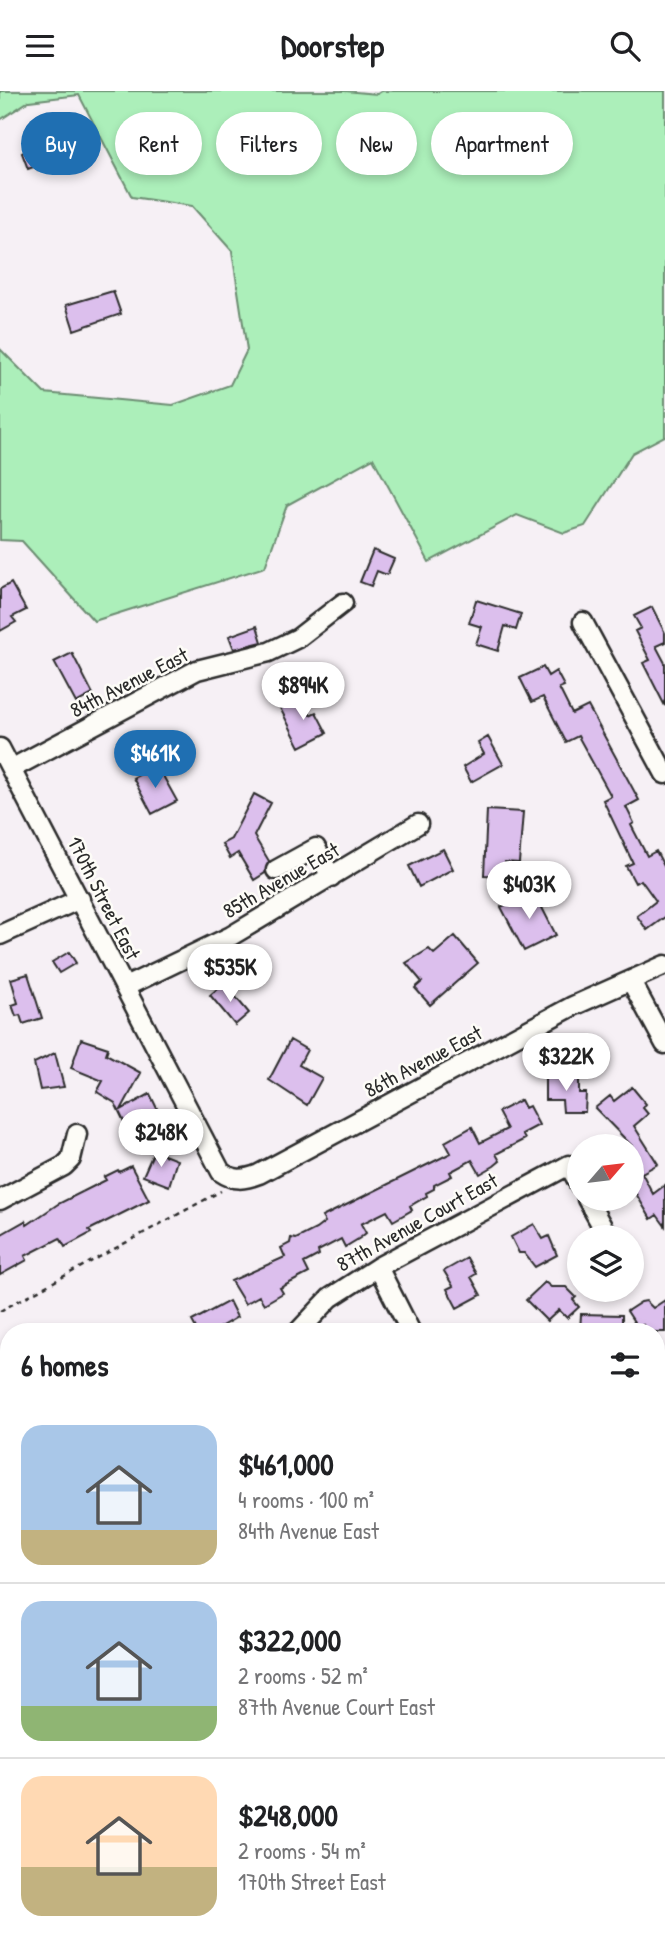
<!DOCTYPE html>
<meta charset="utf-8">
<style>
body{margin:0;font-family:"Patrick Hand",sans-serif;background:#f6f6f6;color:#202124;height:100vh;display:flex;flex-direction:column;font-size:26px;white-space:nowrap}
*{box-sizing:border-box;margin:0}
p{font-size:23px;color:#757577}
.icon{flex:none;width:38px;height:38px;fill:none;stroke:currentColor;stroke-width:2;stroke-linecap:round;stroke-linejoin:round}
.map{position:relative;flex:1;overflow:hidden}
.panel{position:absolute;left:0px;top:1232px;width:665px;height:623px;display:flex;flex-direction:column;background:#fff;border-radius:28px 28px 0 0;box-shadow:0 4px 10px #0003}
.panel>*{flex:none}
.top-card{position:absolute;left:21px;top:21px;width:623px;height:63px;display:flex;gap:14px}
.needle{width:46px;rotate:62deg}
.fabs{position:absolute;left:567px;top:1043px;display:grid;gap:14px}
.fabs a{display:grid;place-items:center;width:77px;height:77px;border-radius:50%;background:#fff;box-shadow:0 4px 10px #0003;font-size:35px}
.price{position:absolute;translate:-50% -60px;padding:0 16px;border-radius:24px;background:#fff;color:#222;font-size:23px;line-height:46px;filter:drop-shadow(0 2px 4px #0008)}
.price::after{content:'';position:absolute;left:50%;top:42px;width:21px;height:16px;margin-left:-10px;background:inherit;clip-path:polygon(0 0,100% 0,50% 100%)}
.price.on{background:#1f6fb2;color:#fff}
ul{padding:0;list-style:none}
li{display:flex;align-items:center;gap:21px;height:175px;padding:0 21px}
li+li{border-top:2px solid #e0e0e0}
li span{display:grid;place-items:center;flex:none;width:196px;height:140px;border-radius:21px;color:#555}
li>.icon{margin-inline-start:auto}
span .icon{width:84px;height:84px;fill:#fffc;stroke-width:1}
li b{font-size:30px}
h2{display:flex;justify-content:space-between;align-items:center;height:84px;padding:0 21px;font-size:30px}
.chip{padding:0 24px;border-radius:32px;background:#fff;box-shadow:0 4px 10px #0003;font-size:24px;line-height:63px}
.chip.on{background:#1f6fb2;color:#fff}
header{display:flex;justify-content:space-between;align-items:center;height:91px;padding:0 21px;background:#fff;font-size:32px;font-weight:700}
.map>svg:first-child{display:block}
.green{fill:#acefba;stroke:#6c8d72;stroke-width:2}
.building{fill:#dcbfed;stroke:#2b2b2b;stroke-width:2}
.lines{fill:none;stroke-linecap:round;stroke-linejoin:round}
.minor-casing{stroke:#2b2b2b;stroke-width:23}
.path{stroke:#2b2b2b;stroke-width:2.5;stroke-dasharray:5 5;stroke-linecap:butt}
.minor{stroke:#fdfcf7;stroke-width:18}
.labels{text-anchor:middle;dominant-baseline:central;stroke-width:5;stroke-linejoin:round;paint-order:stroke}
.street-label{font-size:21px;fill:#2b2b2b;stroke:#fdfcf7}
</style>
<header><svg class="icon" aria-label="menu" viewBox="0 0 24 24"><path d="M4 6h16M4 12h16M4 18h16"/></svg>Doorstep<svg class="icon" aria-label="search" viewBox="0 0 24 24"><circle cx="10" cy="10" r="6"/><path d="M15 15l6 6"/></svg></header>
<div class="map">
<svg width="665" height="1855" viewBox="0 0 665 1855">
<rect width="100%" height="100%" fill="#f6f0f5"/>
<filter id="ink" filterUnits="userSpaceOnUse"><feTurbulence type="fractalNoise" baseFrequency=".0143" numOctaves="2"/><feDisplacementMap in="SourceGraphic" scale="14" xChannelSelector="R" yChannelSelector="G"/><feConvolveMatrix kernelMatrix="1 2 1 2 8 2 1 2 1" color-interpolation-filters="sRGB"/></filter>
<g filter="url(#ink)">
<path class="green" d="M0,0h345l32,3 5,-3h283v345l-33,17 -47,73 -21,7 -47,-18 -88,47 -56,-104 -86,47 -22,62 -171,54 -72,-80 -22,-1v-191l44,44 129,12 57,-20 17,-35 -15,-99 -40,-45 -60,-9 -53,-102 -50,6 -29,19z"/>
<path class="building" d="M45,45l11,27 -18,7 -2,-4 -8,3 -6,-16 8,-4 -2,-6z
M113,200l8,23 -47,16 -8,-25z
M373,459l21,9 -7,16 -10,-4 -6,15 -11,-4z
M11,492l15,27 -14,7 4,5 -16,9v-42z
M476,509l45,14 -5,16 -11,-4 -7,25 -22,-7 6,-17 -13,-4z
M652,516l13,26v9l-9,4 9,17v43l-22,-43 7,-3 -15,-29 6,-3 -7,-12z
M257,535l5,16 -28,7 -5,-13z
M72,562l21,41 -17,9 -22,-41z
M543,576l5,9 8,-5 8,15 -5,2 13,26 16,-8 51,94 -13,7 8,16 -3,2 16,31 9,-5 9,17v49l-18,13 -10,-14 19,-15 -15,-21 -6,3 -9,-17 7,-3 -30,-63 8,-4 -33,-60 -12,6 -23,-45 -11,5 -12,-24z
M300,606l10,18 6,-3 11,21 -27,14 -20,-39z
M488,646l15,27 -32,18 -8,-15 21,-13 -6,-11z
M157,674l20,36 -25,13 -19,-36z
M254,703l17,9 -17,33 15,25 -4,12 -11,7 -16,-27 -8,5 -8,-14 9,-5z
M487,719l36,2 -4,51 -14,-1v14l-21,-1z
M443,758l10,20 -34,18 -10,-21z
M533,799l23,45 -32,16 -23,-44z
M455,845l23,27 -48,42 -15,-17 7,-6 -16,-19 23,-14 5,5z
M69,861l7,11 -17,10 -7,-11z
M28,883l14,44 -19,6 -3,-9 -4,1 -4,-11 6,-2 -7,-24z
M224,892l25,30 -14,12 -25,-30z
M81,948l27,9 -2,6 35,19 -20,37 29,-16 13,27 -27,15 -6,-12 -4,2 -11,-23 -18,-11 6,-11 -32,-13z
M290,949l17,10 -8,15 23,13 -15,27 -38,-25z
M55,962l9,34 -24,3 -6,-27z
M545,986h34v16h7l-1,19h-22l-1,-12h-17z
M632,996l14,17 -3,4 5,6 -14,12 24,38 -16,9 11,21 12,-9v41l-8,-11 -6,4 -19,-32v-41l-37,-38 15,-12 4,5z
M521,1009l4,8 4,-2 10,19 -17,9 3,5 -29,15 4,7 -6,5 -14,8 -8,-14 -22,12 2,4 -18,9v4l-8,4 1,3 -17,10 2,4 -19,11 -6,-10 -26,13 5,9 -6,5 -15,9 -4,-8 -23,12 1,4 -15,8 5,10 -29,15 3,5 -19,11 -5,-8 -14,8 -14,-23 54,-24 -4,-9 9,-5 1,-5 5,1 20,-10 9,-7 -3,-5 129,-64 -6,-11 27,-15 8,16 27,-14 -9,-17z
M154,1060l23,9 -8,26 -26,-10z
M131,1075l18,34 -60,30 2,3 -26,14 -5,-9 -35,18 2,4 -27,15v-40l25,-14 2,4 31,-21 48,-24 -2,-3 14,-7 1,2z
M534,1133l9,15 6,-3 8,19 -22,12 -11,-14h-5l-8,-16z
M467,1167l9,16 -5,3 10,18 -24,13 -10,-19 6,-3 -9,-15z
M545,1191l6,5h15l10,10 -3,3 6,7 -12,11 -8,-8 -12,11 -21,-21z
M665,1209v32h-18l-4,-7 -5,3 -11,-17 14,-9 5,-1 7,7z
M229,1210l8,16 -17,10 3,5h-25l-6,-11z
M581,1223l41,1v17h-42z"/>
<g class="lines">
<g class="minor-casing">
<path id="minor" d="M583,531l82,152
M0,657l221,424c13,9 23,8 38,2l314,-168 92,-41
M11,678l186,-99 72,-18 29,-14 45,-35
M276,779l40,-22 15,29
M0,844l80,-36
M631,890l34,63
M125,896l106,-51 187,-112
M587,1108l21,38
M0,1109l64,-34 7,-7 6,-25
M378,1176l33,65
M298,1241l32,-34 48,-31 191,-102 10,19
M0,1366l9,-5
M0,1435l9,17
M656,1557l9,-2
M656,1686l9,-7
M0,1748l9,-1
M182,1846l1,9
M397,1846l1,9
M617,1846l2,9"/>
</g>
<path class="path" d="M0,1220l221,-120"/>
<use href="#minor" class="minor"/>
</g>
</g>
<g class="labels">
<g class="street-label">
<text transform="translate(129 591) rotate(-27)">84th Avenue East</text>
<text transform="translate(281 789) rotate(-30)">85th Avenue East</text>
<text transform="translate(104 807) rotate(63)">170th Street East</text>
<text transform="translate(423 970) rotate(-28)">86th Avenue East</text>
<text transform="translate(417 1131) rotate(-29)">87th Avenue Court East</text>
</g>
</g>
</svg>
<div class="fabs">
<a><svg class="needle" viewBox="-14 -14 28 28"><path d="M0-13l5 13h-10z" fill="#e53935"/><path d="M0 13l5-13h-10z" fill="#757577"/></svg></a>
<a><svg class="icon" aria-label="layers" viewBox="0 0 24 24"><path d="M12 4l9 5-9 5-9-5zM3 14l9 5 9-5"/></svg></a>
</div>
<b class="price" style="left:303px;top:631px">$894K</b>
<b class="price on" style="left:155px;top:699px">$461K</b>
<b class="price" style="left:529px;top:830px">$403K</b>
<b class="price" style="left:230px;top:913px">$535K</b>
<b class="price" style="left:566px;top:1002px">$322K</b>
<b class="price" style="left:161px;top:1078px">$248K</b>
<div class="top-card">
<a class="chip on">Buy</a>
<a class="chip">Rent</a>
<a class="chip">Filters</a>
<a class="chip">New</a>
<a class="chip">Apartment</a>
</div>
<section class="panel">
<h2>6 homes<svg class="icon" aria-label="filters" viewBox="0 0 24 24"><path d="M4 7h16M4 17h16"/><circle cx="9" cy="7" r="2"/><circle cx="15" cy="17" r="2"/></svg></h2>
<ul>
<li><span style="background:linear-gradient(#a9c7e8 75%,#c2b280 0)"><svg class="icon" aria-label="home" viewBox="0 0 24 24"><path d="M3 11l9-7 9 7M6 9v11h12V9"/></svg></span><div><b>$461,000</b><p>4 rooms · 100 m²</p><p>84th Avenue East</p></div></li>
<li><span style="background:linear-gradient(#a9c7e8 75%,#8fb573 0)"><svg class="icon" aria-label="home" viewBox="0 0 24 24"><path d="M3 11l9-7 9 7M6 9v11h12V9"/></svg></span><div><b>$322,000</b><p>2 rooms · 52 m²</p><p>87th Avenue Court East</p></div></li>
<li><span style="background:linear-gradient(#ffd9b3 65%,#c2b280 0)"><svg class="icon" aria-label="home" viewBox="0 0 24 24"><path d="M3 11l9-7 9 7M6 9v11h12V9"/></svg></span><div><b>$248,000</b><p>2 rooms · 54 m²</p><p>170th Street East</p></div></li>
</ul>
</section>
</div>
